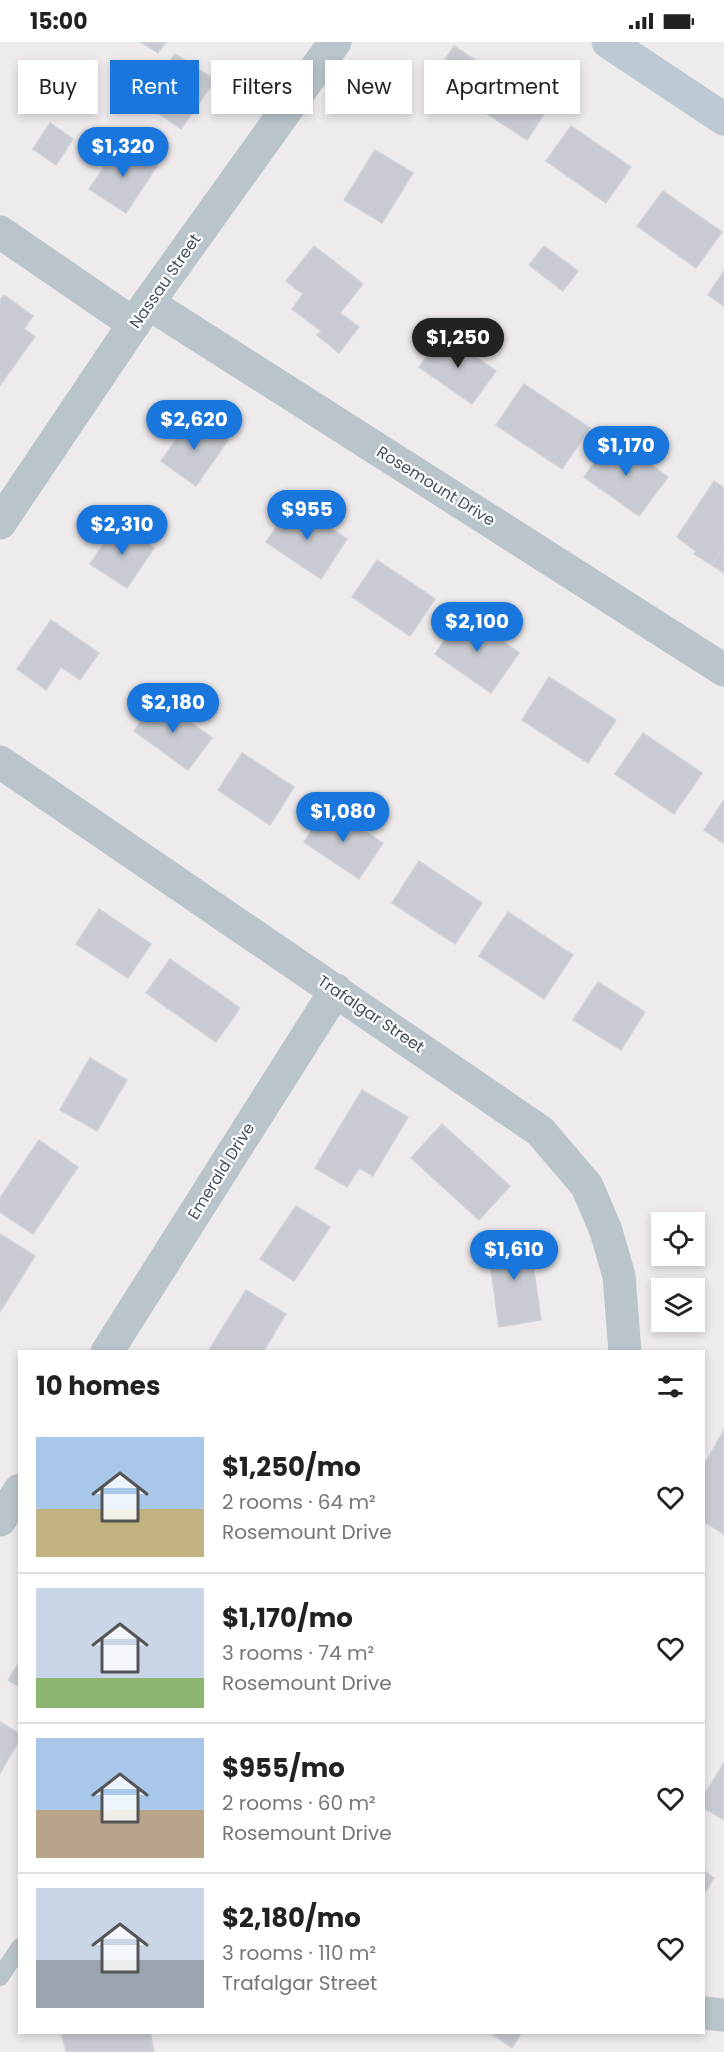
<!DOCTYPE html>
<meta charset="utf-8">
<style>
body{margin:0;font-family:Poppins,sans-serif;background:#f6f6f6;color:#222;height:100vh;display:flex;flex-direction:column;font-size:22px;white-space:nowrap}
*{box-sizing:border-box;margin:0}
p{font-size:20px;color:#767676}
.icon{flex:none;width:33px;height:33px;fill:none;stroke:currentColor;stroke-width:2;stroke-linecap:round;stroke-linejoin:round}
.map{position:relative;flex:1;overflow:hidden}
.drawer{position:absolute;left:18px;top:1308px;width:687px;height:684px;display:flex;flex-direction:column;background:#fff;border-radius:0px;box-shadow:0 3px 9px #0003}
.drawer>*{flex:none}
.guide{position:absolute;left:18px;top:18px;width:688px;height:54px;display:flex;gap:12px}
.fabs{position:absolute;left:651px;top:1170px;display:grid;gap:12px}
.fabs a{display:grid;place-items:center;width:54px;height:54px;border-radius:0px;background:#fff;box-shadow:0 3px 9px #0003;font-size:30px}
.price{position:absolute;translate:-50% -51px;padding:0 14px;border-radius:21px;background:#1876dc;color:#fff;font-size:20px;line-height:39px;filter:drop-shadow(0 2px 3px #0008)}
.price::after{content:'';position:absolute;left:50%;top:36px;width:18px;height:14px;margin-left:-9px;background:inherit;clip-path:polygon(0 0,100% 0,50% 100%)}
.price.selected{background:#222;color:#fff}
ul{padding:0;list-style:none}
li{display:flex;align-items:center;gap:18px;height:150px;padding:0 18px}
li+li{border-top:2px solid #e0e0e0}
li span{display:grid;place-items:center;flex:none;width:168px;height:120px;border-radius:0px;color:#555}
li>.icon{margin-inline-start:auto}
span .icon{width:72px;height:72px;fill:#fffc;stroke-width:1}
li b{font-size:26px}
h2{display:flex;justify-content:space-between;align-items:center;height:72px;padding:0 18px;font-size:26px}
.pill{padding:0 21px;border-radius:0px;background:#fff;box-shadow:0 3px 9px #0003;font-size:21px;line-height:54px}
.pill.selected{background:#1876dc;color:#fff}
.status{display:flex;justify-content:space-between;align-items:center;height:42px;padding:0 30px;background:#fff;direction:ltr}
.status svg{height:16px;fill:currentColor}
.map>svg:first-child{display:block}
.building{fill:#c8cbd1;stroke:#cfd2d8;stroke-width:1.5}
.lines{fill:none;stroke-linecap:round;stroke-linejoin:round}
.service{stroke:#b9c4cb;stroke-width:18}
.minor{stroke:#b9c4cb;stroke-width:33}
.tertiary{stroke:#b9c4cb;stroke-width:33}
.secondary{stroke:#bcc8d3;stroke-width:33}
.labels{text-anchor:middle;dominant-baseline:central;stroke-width:4.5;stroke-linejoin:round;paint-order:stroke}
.street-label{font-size:16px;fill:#445059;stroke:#fff}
</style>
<div class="status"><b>15:00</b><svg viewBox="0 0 49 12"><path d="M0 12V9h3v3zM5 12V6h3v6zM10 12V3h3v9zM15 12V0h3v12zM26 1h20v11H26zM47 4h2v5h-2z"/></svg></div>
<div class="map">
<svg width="724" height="2010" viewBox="0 0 724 2010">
<rect width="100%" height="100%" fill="#efebec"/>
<path class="building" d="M141,0h25l-8,11z
M454,4l94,62 -21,32 -94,-62z
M175,12l40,26 -34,49 -39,-27z
M50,81l23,16 -17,26 -23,-16z
M571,84l60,41 -25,36 -60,-42z
M121,100l36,24 -31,47 -37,-24z
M375,108l38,23 -31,50 -38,-23z
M663,149l59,41 -26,36 -59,-42z
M314,204l49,38 -23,29 19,14 -20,26 -22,-18 4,-4 -29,-22 11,-15 -17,-13z
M544,204l34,25 -15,20 -34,-26z
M724,229v35l-16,-11z
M4,253l29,21 -9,13 11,8 -35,48v-85z
M443,292l53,37 -24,33 -53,-37z
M524,342l66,44 -28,41 -66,-44z
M193,373l35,25 -32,46 -35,-25z
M613,395l55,40 -29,39 -55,-39z
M714,439l10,7v58l-12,19 -18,-11 2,-3 -19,-14z
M293,461l54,36 -26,40 -55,-37z
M117,482l37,24 -27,40 -37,-24z
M724,504v27l-12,-8z
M377,518l58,39 -25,37 -58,-39z
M463,571l56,40 -28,40 -56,-39z
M51,578l48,33 -19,27 -19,-13 -15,23 -29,-21z
M549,635l67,43 -28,43 -66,-43z
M157,656l55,40 -24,32 -54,-39z
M643,691l59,40 -28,41 -59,-40z
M242,711l52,34 -24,38 -52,-35z
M724,758v43l-20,-13z
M327,765l56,36 -24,36 -55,-37z
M419,819l63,42 -27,41 -63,-41z
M99,867l52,35 -23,34 -52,-34z
M508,870l65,43 -29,44 -65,-43z
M170,917l70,49 -24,34 -70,-49z
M598,940l47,30 -24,38 -48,-30z
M90,1016l37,22 -30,51 -37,-21z
M362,1048l46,27 -35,59 -14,-8 -12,19 -32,-19z
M442,1082l68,62 -31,34 -68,-62z
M39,1098l39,27 -45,67 -33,-22v-14z
M296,1164l34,21 -36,54 -34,-22z
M0,1192l35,22 -35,56z
M529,1194l12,84 -42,7 -12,-85z
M246,1248l40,24 -23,38h-52l-2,-2z
M724,1388v104l-20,-12v-57z
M20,1619v26l-12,-7z
M0,1680l20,12v5l-20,34z
M724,1721v57l-20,-12v-13z
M704,1829l10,7 -10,17z
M61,1990h89l4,20h-88z
M489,1990h33l-10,16z"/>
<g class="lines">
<path class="service" d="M0,1935l20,-30"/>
<path class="minor" d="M0,190l134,92
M148,261l576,367
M0,720l540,369 47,55 19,45 13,45 6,76
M107,1310l229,-362
M0,1478l20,-30
M704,1971l20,2"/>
<path class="tertiary" d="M0,481l148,-220 187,-261"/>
<path class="secondary" d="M608,0l116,77"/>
</g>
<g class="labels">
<g class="street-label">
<text transform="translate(165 239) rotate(-55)">Nassau Street</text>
<text transform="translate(436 444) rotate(32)">Rosemount Drive</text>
<text transform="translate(371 972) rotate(34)">Trafalgar Street</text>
<text transform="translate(221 1129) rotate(-58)">Emerald Drive</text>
</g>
</g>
</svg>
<div class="fabs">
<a><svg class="icon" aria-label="locate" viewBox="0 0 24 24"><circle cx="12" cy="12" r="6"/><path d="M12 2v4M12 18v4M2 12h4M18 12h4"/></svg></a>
<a><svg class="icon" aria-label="layers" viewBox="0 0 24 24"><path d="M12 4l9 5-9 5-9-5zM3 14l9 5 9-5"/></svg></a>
</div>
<b class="price" style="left:123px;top:136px">$1,320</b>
<b class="price selected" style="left:458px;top:327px">$1,250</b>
<b class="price" style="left:194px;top:409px">$2,620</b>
<b class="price" style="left:626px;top:435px">$1,170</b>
<b class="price" style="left:307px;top:499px">$955</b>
<b class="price" style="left:122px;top:514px">$2,310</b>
<b class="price" style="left:477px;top:611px">$2,100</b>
<b class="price" style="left:173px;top:692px">$2,180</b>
<b class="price" style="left:343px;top:801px">$1,080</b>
<b class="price" style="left:514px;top:1239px">$1,610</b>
<div class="guide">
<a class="pill">Buy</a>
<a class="pill selected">Rent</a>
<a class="pill">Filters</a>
<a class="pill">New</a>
<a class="pill">Apartment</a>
</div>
<section class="drawer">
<h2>10 homes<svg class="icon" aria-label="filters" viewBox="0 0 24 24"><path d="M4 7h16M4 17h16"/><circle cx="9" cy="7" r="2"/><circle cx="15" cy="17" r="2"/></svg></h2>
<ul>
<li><span style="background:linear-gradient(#a9c7e8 60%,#c2b280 0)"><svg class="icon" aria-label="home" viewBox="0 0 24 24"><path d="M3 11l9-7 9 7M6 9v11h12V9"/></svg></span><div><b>$1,250/mo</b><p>2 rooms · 64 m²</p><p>Rosemount Drive</p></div><svg class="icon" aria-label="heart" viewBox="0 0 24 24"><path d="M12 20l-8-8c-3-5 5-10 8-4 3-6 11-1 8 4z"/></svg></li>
<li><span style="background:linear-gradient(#c9d6e8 75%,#8fb573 0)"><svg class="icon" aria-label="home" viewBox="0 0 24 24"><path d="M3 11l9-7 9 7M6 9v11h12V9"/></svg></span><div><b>$1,170/mo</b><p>3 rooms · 74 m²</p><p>Rosemount Drive</p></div><svg class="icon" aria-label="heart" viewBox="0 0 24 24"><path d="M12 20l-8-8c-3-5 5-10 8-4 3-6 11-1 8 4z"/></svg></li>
<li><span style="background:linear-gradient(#a9c7e8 60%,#b9a48a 0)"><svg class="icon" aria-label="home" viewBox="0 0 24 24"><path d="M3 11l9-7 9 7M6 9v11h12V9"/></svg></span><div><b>$955/mo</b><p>2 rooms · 60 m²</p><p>Rosemount Drive</p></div><svg class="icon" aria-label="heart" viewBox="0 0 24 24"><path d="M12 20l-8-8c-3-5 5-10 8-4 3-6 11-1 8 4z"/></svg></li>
<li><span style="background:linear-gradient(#c9d6e8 60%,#9aa5b1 0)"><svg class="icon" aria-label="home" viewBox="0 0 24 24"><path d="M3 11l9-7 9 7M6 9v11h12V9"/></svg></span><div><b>$2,180/mo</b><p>3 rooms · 110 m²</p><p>Trafalgar Street</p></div><svg class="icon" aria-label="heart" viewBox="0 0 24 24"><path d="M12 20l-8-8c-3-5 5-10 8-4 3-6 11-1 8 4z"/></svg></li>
</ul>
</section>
</div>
